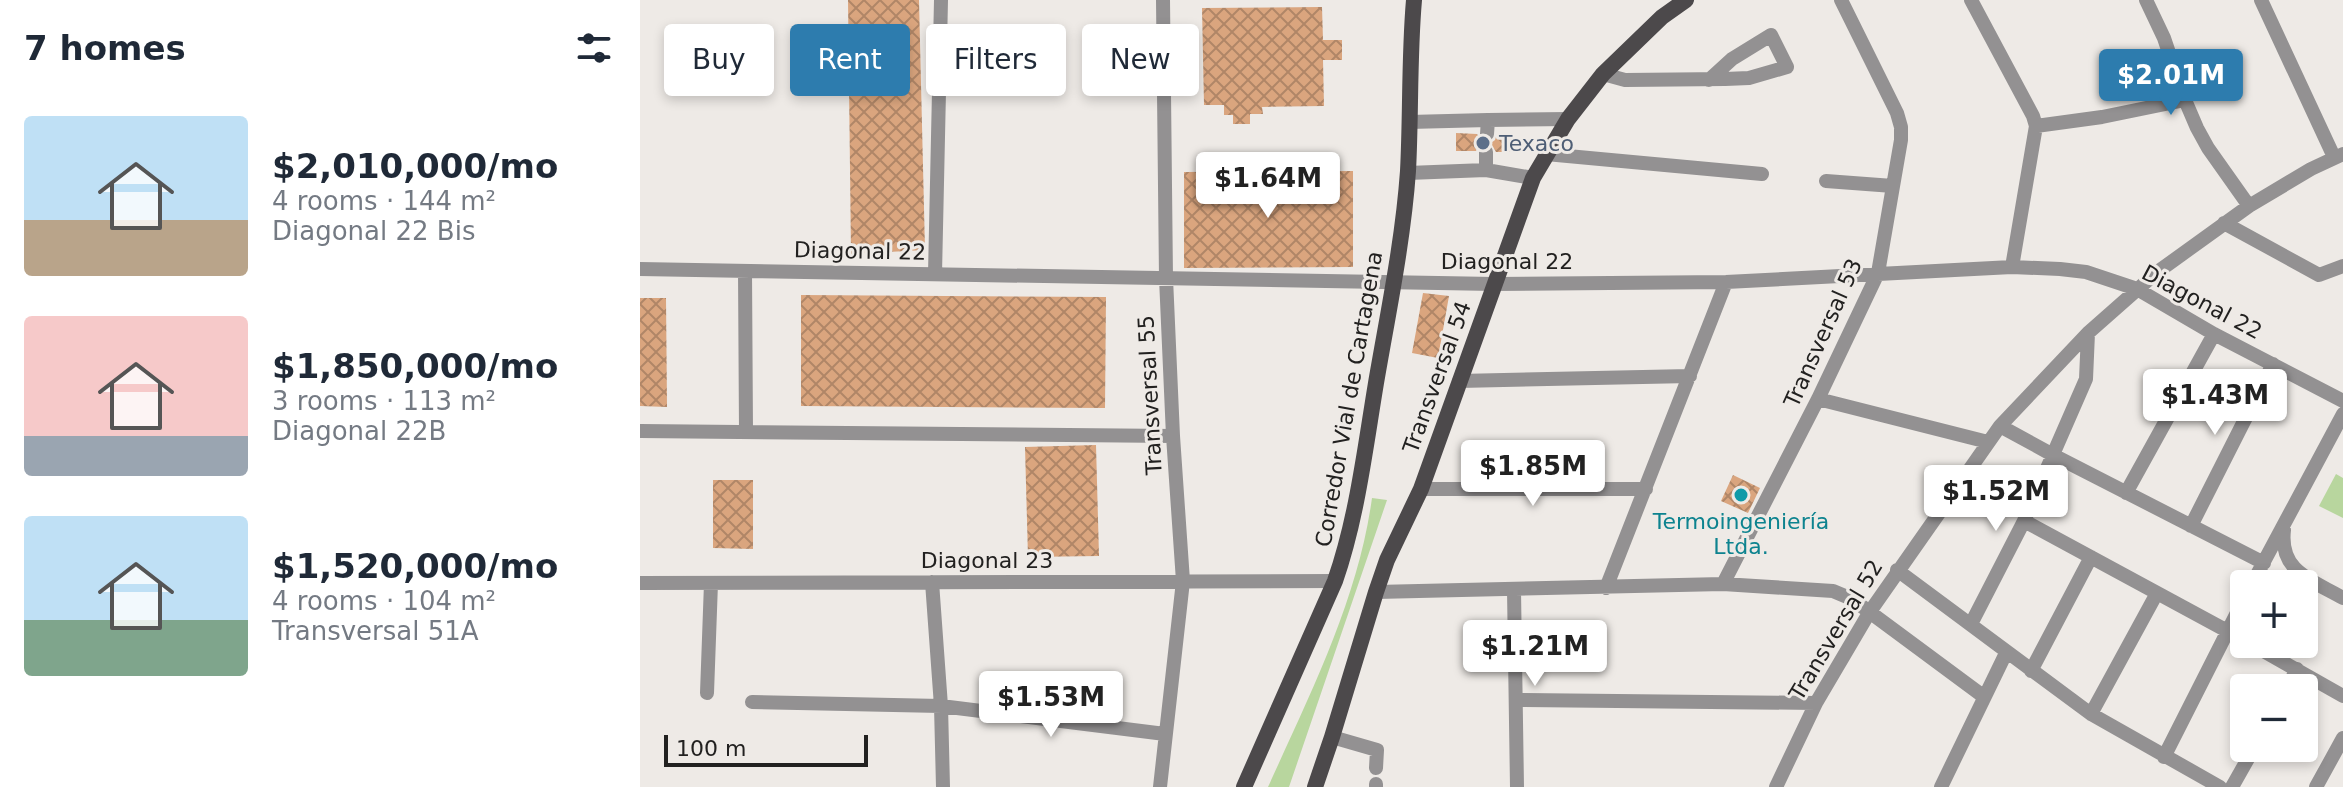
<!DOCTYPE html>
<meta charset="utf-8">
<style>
body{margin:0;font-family:"DejaVu Sans",sans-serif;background:#f2f2f3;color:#1f2937;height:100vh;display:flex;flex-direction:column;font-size:30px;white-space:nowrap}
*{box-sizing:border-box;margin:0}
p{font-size:26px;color:#747a83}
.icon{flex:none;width:44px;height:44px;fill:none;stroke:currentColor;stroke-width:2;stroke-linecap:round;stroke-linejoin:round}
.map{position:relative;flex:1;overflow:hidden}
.details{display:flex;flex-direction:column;background:#fff;width:640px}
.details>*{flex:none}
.banner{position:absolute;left:24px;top:24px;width:760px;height:72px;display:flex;gap:16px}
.fabs{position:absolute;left:1590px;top:570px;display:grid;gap:16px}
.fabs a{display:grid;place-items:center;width:88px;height:88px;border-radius:8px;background:#fff;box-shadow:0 4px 12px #0003;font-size:40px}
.scale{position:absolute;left:24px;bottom:20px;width:204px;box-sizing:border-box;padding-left:8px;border:4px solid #222120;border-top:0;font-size:22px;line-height:28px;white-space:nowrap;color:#222120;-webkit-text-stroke:6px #eeeae6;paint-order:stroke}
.price{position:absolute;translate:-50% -68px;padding:0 18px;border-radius:8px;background:#fff;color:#222;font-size:26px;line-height:52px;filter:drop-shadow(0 2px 4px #0008)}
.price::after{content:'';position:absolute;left:50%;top:48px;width:24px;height:18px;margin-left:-12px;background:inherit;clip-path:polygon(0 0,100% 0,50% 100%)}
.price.active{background:#2d7cae;color:#fff}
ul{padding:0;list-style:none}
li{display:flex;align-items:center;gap:24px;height:200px;padding:0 24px}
li span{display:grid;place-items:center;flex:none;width:224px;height:160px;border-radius:8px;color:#555}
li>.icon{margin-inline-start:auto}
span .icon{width:96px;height:96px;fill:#fffc;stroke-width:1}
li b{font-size:34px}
h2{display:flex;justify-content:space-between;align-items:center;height:96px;padding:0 24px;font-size:34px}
.chip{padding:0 28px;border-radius:8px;background:#fff;box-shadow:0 4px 12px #0003;font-size:28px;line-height:72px}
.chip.active{background:#2d7cae;color:#fff}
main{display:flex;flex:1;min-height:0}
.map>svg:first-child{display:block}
.green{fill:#b8d69e}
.building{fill:url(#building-cross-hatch)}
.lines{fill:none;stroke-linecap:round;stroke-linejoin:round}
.minor{stroke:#939192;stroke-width:14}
.major{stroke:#4c494b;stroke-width:16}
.service-dot{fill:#5c6f8a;stroke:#eeeae6;stroke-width:3}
.culture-dot{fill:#0f9aa8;stroke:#eeeae6;stroke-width:3}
.labels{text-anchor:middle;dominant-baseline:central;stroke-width:6;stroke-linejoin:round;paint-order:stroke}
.service-label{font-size:22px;fill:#4e5e75;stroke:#eeeae6;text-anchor:start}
.street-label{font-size:22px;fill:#222120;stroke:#eeeae6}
.culture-label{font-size:22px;fill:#0d838f;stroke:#eeeae6}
</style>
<main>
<section class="details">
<h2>7 homes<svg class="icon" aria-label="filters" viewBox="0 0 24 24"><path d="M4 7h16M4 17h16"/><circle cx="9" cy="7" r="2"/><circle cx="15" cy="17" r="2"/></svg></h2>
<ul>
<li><span style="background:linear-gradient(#bfe0f5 65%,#b9a48a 0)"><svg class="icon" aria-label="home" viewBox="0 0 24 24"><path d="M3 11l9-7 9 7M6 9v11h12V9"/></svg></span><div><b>$2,010,000/mo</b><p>4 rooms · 144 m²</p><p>Diagonal 22 Bis</p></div></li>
<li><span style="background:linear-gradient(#f6c9c9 75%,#9aa5b1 0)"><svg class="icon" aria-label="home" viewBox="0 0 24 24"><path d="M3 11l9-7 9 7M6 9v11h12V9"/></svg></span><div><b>$1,850,000/mo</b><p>3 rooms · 113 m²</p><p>Diagonal 22B</p></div></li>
<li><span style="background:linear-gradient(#bfe0f5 65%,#7fa58c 0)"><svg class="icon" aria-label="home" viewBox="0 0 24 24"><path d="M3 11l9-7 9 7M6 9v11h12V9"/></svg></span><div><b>$1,520,000/mo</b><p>4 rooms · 104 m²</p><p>Transversal 51A</p></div></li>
</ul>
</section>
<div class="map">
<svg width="1703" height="787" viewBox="0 0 1703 787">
<defs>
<pattern id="building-cross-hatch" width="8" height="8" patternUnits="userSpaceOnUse" patternTransform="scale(2)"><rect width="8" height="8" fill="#daa57e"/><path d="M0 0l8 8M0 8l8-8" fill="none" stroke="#b08667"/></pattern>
</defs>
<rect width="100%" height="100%" fill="#eeeae6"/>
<path class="green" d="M1696,474l7,4v40l-24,-12z
M732,498l15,2 -98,287h-21c42,-93 90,-187 104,-289z"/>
<path class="building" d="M208,0h71l6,250 -74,4z
M682,7l1,33h19v20h-19l1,46 -62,1 1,7h-13v10h-17v-9h-9v-10h-20l-2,-97z
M816,133l21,1 6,9 -5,3 -2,5h-20z
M857,134h14l-1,18h-14l-5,-9 4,-3z
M713,171v96l-169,1v-96z
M783,293l26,3 -11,62 -26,-5z
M161,295l305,2 -1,111 -304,-2z
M0,298h26l1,109 -27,-1z
M456,445l3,111 -71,1 -3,-110z
M1093,475l27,13 -12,25 -27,-12z
M73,480h40v69l-40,-1z"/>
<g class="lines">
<path class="minor" d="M1331,0l62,116 3,10 -24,141
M1506,0l18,38 21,62 12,28 11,20 41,58
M1621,0l73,157
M963,74l22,6 100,-1 24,-1 38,-11 -16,-32 -39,24 -23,21
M848,120l80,-1
M769,122l79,-2 -1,14
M1396,126l66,-9 83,-17
M906,154l216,20
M846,170l47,8
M768,173l78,-3v-18
M1186,181l67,5
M1584,223l95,52 24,-9
M0,269l854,15 232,-2 286,-15 48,2 26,3 51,17 77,45 129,67
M105,271l1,161
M295,274l6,-274
M819,381l231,-5
M1178,399l170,43
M1360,426l53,29 211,108
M0,431l533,5
M781,489h225
M1486,493l88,-159
M1384,521l220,119
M1551,526l82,-162
M1644,530c-5,42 28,50 59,68
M1257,570l194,144 129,73
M292,582l9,124 2,81
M0,583l695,-2
M1083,584l95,-185 60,-126 23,-133v-13l-4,-14 -56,-113
M1612,584l91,-170
M966,588l120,-306
M874,590l3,197
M736,592l347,-8 110,7 19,8 131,97
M1331,624l53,-103 62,-142 2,-46
M1611,644l92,52
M1391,671l60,-114
M1647,688l10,-19
M67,693l4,-110
M876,700l300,3
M112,702l189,4 224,28
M1451,714l66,-121
M692,737l45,13 -1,18
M1524,757l80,-158
M520,787l23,-206 -10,-145 -7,-158 -3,-278
M736,787v-3
M1136,787l40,-84 53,-90 131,-187 88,-93 68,-60 93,-67 62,-37 32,-15
M1301,787l65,-134
M1592,787l22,-39
M1676,787l27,-49"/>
<path class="major" d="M604,787l91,-206c22,-63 30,-132 41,-198 12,-70 27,-141 32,-212 3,-57 1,-114 6,-171
M675,787l17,-50 44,-145 11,-32 34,-71 112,-311 35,-59 35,-45 59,-57 24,-17"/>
</g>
<circle class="service-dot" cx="843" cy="143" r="8"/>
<circle class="culture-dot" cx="1101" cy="495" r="8"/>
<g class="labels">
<g class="service-label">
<text x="859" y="143">Texaco</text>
</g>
<g class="street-label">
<text transform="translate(220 251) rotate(1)">Diagonal 22</text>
<text x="867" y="261">Diagonal 22</text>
<text transform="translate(1562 302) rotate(28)">Diagonal 22</text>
<text transform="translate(1183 333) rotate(-66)">Transversal 53</text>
<text transform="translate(797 377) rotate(-70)">Transversal 54</text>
<text transform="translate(510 395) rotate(-93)">Transversal 55</text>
<text transform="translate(709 399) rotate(-80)">Corredor Vial de Cartagena</text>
<text x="347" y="560">Diagonal 23</text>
<text transform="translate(1196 630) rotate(-59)">Transversal 52</text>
</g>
<g class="culture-label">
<text x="1101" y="521">Termoingeniería<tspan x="1101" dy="25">Ltda.</tspan></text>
</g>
</g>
</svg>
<div class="fabs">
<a>+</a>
<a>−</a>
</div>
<div class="scale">100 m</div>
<b class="price active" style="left:1531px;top:117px">$2.01M</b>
<b class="price" style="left:628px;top:220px">$1.64M</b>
<b class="price" style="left:1575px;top:437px">$1.43M</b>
<b class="price" style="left:893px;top:508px">$1.85M</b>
<b class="price" style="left:1356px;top:533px">$1.52M</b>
<b class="price" style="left:895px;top:688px">$1.21M</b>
<b class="price" style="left:411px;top:739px">$1.53M</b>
<div class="banner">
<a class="chip">Buy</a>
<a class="chip active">Rent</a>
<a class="chip">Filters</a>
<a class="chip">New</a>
</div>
</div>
</main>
